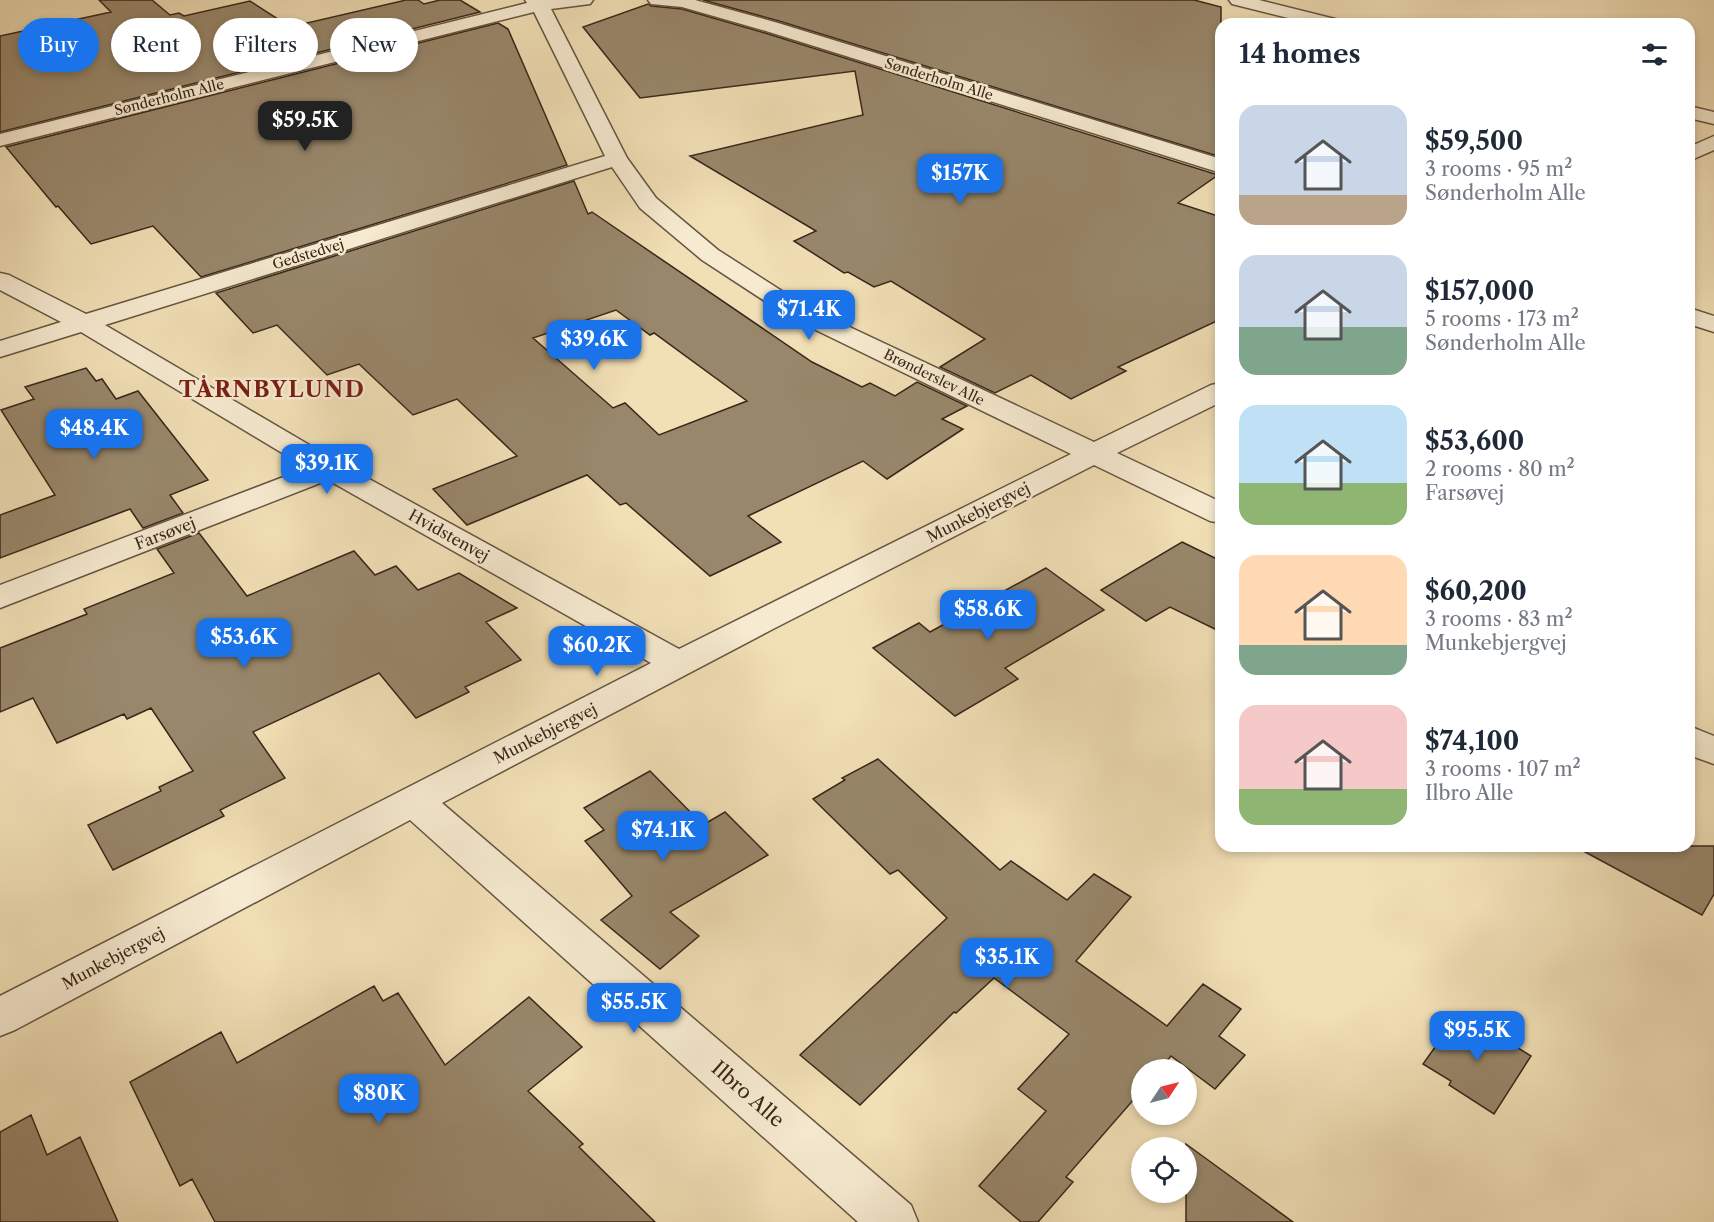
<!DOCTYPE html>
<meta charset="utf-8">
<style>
body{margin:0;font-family:"Libre Caslon Text",serif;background:#f2f2f3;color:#1f2937;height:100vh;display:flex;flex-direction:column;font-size:22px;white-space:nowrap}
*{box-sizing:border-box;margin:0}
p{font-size:20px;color:#747a83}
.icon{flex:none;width:33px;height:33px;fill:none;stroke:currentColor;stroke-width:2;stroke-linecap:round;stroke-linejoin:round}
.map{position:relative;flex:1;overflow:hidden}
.side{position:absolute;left:1215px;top:18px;width:480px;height:834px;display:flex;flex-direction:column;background:#fff;border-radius:18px;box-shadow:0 3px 9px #0003}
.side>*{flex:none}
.guide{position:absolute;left:18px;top:18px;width:570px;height:54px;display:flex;gap:12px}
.needle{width:39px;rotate:55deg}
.fabs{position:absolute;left:1131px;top:1059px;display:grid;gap:12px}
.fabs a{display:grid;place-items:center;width:66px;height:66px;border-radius:50%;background:#fff;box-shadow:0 3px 9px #0003;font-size:30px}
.price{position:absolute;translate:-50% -51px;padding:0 14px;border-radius:12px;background:#1a73e8;color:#fff;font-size:20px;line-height:39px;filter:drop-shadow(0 2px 3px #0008)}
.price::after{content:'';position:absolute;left:50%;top:36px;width:18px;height:14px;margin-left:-9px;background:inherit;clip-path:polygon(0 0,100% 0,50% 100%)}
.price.on{background:#222;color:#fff}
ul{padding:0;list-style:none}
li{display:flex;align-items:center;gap:18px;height:150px;padding:0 24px}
li span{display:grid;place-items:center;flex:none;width:168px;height:120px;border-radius:18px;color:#555}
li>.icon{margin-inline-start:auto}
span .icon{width:72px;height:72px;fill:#fffc;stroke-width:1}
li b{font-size:26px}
h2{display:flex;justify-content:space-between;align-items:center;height:72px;padding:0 24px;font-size:26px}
.tag{padding:0 21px;border-radius:27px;background:#fff;box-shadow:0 3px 9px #0003;font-size:21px;line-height:54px}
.tag.on{background:#1a73e8;color:#fff}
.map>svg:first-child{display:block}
.building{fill:#98876b;stroke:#382719;stroke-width:1.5;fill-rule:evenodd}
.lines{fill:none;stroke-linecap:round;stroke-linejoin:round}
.street-casing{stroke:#665540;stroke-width:3}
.street{fill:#f6ead0;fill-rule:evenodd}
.labels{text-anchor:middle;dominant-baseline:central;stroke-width:5;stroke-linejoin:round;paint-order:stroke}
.far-street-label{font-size:14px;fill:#382719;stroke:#f6ead0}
.street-label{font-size:16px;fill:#382719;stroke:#f6ead0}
.near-street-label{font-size:20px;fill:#382719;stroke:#f6ead0}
.district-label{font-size:22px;font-weight:bold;letter-spacing:1.5px;fill:#7a1f14;stroke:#f6ead0}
</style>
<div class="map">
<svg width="1714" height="1222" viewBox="0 0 1714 1222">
<rect width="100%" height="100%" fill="#f1dfb6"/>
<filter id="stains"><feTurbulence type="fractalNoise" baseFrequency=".00333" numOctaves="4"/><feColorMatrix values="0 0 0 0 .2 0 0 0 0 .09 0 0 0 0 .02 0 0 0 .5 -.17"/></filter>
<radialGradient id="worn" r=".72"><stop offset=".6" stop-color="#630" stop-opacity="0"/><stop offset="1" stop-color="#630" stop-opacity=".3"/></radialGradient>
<path class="building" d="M99,0h53l18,15 9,-2 5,3 66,-15 40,26 116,-27h12l6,4 16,-4h20l20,12 -480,120v-96l111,-24z
M703,0h491l27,7v150l-442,-136z
M648,4l3,2 31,3 83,24 453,142 -40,28 43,14v102l-103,48 8,4 -55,28 -40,-24 -36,18 -55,-26 45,-28 -94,-58 -17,6 -26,-15 -4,1 -50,-32 22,-10 -126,-75 173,-41 -8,-44 -215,27 -57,-71z
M498,23l10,6 59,136 -366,112 -48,-51 -62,18 -33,-38 -2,1 -50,-60z
M574,181l14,33 4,-2 220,150 50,25 8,-4 25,13 22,-14 50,24 -25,13 21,10 -76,50 -24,-18 -115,55 33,26 -71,34 -84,-73 -6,2 -33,-30 -120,50 -34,-36 84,-33 -60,-57 -44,16 -54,-51 -32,11 -50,-50 -24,8 -37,-40zM616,310l34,25 4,-2 93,68 -88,34 -34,-32 -12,5 -80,-70z
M86,368l10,13 6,-2 14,20 22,-8 70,89 -38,15 13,18 -40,15 -13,-19 -130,49v-43l55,-20 -54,-85 33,-11 -9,-12z
M199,533l48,63 107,-45 21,24 21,-9 22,24 41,-17 58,35 -31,14 35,38 -56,27 4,5 -53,26 -37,-45 -126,59 32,46 -65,32 4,6 -111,54 -25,-45 73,-34 -2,-4 34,-16 -42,-63 -24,11 -3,-5 -67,29 -24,-45 -33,14v-64l87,-34 -3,-5 90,-36 -17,-24z
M1182,542l39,19v71l-51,-25 -24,14 -45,-31z
M1046,568l58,42 -99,58 13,11 -63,37 -82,-68 46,-25 11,9z
M878,759l122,111 11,-9 56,39 27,-26 37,23 -55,64 91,65 36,-42 38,25 -22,27 26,19 -30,34 -44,-33 -12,14h-17v20l-76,87 7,5 -35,40h-17l-42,-36 67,-75 -28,-22 51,-55 -75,-56 -38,35 -2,-1 -94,93 -60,-50 147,-137 -49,-48 -8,4 -77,-75 32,-19 -3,-2z
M650,771l53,54 22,-13 43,43 -98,57 29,24 -39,33 -59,-49 31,-24 -47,-55 19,-11 -20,-22z
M1574,846h140v48l-12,21z
M374,986l9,15 15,-8 47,72 84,-68 53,50 -54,44 55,53 -4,3 76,75h-440l-23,-43 -12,7 -50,-104 91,-50 16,31z
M1460,1012l71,44 -37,58 -45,-29 2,-4 -28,-17z
M31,1115l16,40 33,-18 38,85h-118v-90z
M1186,1144l107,78h-107z"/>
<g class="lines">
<g class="street-casing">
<path id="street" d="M525,0h68l-3,4 -39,5 76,149 29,40 62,52 89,57 287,135 117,-57 10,-2v19l-104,51 104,49v21l-11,-2 -116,-56 -321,164 -331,174 469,402 7,17h-60l-448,-402 -395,210 -15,6v-40l651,-333 -323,-183 -328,128v-23l307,-117 -226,-136 -81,25v-16l61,-19 -61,-32v-17l9,2 77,39 519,-158 -71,-144 -534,134v-12l527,-131zM612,167l28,41 62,52 87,57 282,137 -392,195 -339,-186 -235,-138z
M648,0h47l83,23 443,136v14l-455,-142 -84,-24 -31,-3z
M1229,0h30l80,20 3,4h-30l-80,-20z
M1689,106l25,6v12l-25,-6z
M1714,136v14l-25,11v-14z
M1689,308l25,8v16l-25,-8z
M1689,726l25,10v28l-25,-9z"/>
</g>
<use href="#street" class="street"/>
</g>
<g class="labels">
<g class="far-street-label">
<text transform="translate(939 79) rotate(17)">Sønderholm Alle</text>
<text transform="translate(169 97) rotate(-14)">Sønderholm Alle</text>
<text transform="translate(308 254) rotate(-17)">Gedstedvej</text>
<text transform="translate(934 377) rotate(26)">Brønderslev Alle</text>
</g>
<g class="street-label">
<text transform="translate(978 512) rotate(-27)">Munkebjergvej</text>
<text transform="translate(165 533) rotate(-21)">Farsøvej</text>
<text transform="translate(449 535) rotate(29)">Hvidstenvej</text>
<text transform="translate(545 733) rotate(-27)">Munkebjergvej</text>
<text transform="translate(113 958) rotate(-28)">Munkebjergvej</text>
</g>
<g class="near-street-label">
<text transform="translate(748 1094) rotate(41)">Ilbro Alle</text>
</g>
<g class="district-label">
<text x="272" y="389">TÅRNBYLUND</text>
</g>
</g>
<rect width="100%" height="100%" filter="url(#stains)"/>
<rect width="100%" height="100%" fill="url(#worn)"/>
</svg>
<div class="fabs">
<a><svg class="needle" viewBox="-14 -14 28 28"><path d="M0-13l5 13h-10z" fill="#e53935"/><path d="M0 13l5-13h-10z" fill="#747a83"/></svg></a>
<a><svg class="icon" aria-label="locate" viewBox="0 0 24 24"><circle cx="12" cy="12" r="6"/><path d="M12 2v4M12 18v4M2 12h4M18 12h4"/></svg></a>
</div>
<b class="price on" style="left:305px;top:152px">$59.5K</b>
<b class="price" style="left:960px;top:205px">$157K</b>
<b class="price" style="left:809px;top:341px">$71.4K</b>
<b class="price" style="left:594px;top:371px">$39.6K</b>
<b class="price" style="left:94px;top:460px">$48.4K</b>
<b class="price" style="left:327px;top:495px">$39.1K</b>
<b class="price" style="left:988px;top:641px">$58.6K</b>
<b class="price" style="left:244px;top:669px">$53.6K</b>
<b class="price" style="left:597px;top:677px">$60.2K</b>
<b class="price" style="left:663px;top:862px">$74.1K</b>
<b class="price" style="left:1007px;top:989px">$35.1K</b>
<b class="price" style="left:634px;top:1034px">$55.5K</b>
<b class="price" style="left:1477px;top:1062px">$95.5K</b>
<b class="price" style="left:379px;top:1125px">$80K</b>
<div class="guide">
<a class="tag on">Buy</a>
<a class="tag">Rent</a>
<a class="tag">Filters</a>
<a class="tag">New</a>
</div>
<section class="side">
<h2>14 homes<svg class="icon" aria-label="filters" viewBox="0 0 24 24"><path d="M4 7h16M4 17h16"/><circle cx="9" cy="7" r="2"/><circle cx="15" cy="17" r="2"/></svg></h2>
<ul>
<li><span style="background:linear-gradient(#c9d6e8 75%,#b9a48a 0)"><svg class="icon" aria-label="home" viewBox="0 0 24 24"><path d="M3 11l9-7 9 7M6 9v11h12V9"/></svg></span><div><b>$59,500</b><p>3 rooms · 95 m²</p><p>Sønderholm Alle</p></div></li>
<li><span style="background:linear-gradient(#c9d6e8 60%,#7fa58c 0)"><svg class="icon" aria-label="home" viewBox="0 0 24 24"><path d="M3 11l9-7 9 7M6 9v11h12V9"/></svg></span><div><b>$157,000</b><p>5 rooms · 173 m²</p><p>Sønderholm Alle</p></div></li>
<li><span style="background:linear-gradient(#bfe0f5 65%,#8fb573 0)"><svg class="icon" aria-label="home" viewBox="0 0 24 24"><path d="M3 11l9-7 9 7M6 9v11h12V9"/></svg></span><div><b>$53,600</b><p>2 rooms · 80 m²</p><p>Farsøvej</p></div></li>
<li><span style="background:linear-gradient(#ffd9b3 75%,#7fa58c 0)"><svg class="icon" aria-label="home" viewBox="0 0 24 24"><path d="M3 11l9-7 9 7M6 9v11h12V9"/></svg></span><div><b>$60,200</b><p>3 rooms · 83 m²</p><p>Munkebjergvej</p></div></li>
<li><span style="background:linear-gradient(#f6c9c9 70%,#8fb573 0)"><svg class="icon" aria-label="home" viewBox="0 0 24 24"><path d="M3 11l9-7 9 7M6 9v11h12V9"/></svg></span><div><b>$74,100</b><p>3 rooms · 107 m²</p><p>Ilbro Alle</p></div></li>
</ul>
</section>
</div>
